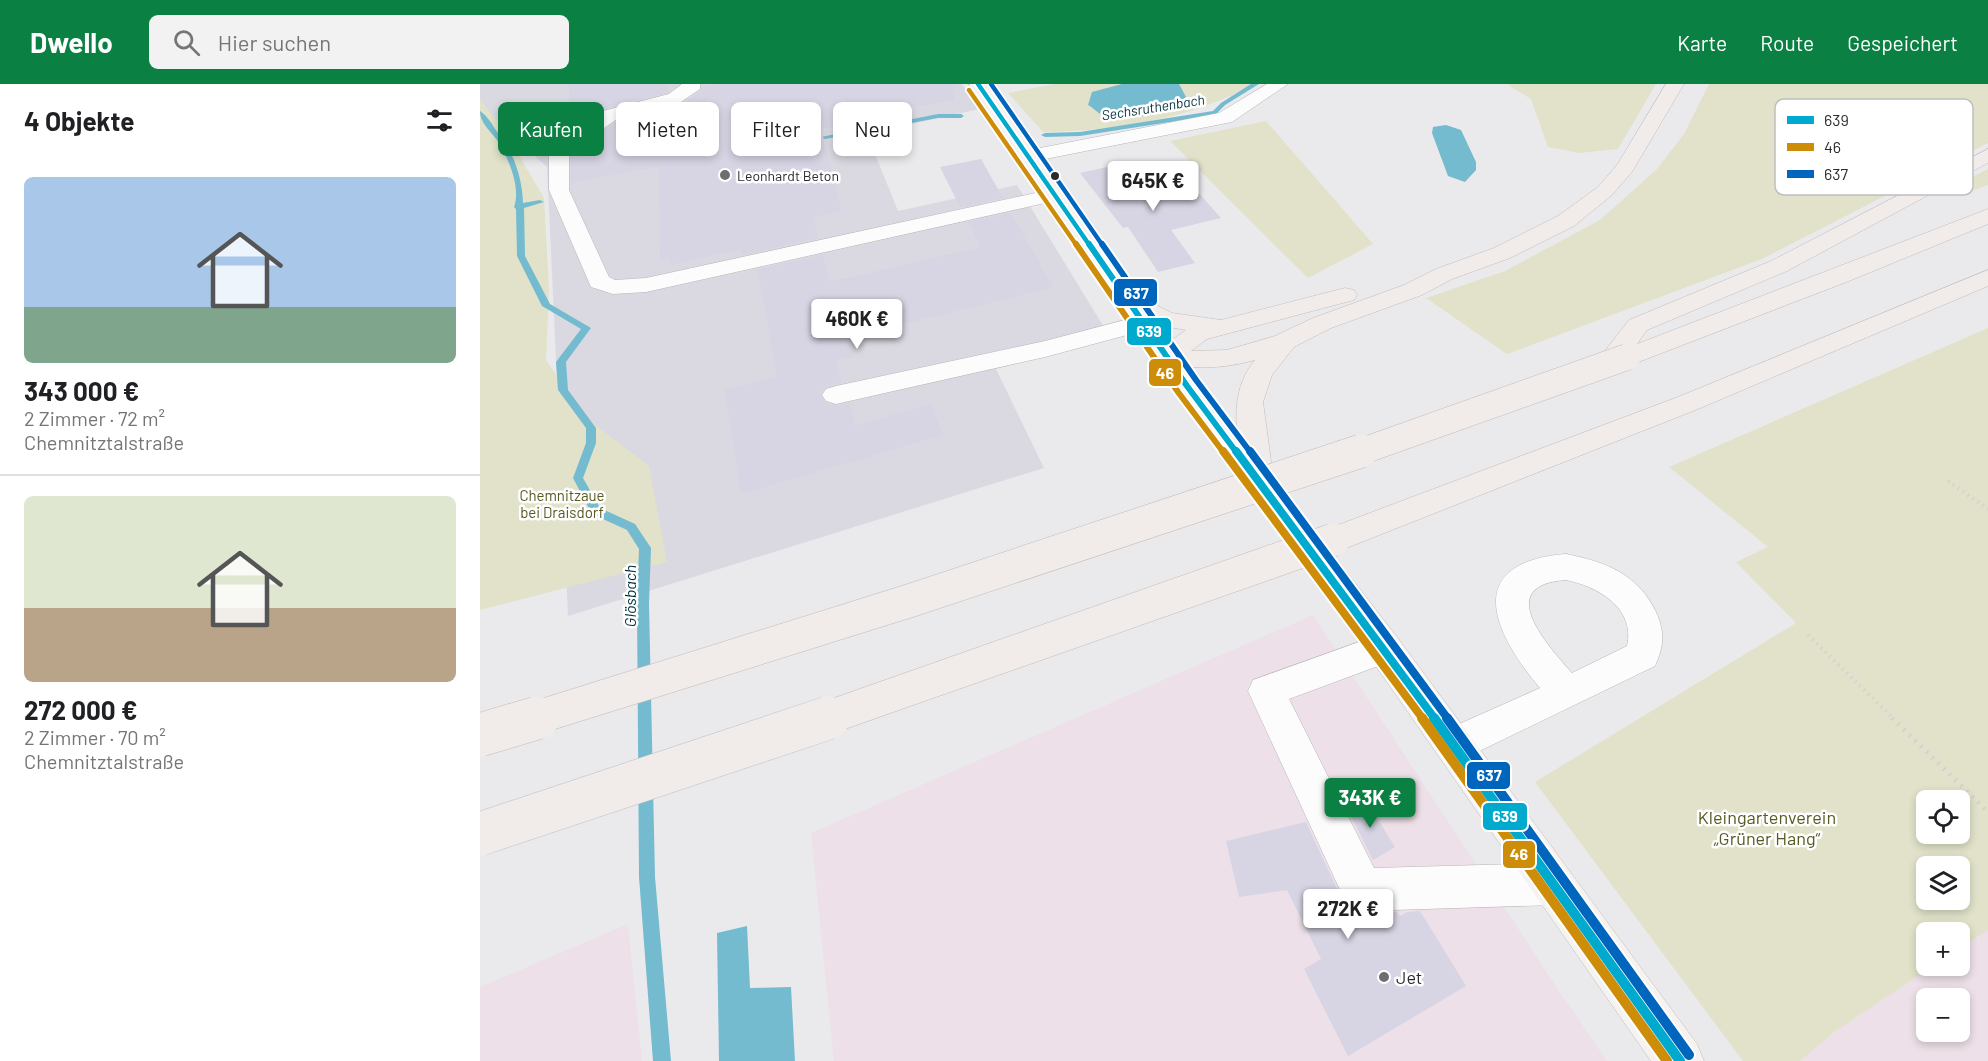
<!DOCTYPE html>
<html lang="de">
<meta charset="utf-8">
<style>
body{margin:0;font-family:Barlow,sans-serif;background:#f2f2f2;color:#202124;height:100vh;display:flex;flex-direction:column;font-size:22px;white-space:nowrap}
*{box-sizing:border-box;margin:0}
p{font-size:20px;color:#757577}
.icon{flex:none;width:33px;height:33px;fill:none;stroke:currentColor;stroke-width:2;stroke-linecap:round;stroke-linejoin:round}
.map{position:relative;flex:1;overflow:hidden}
.side{display:flex;flex-direction:column;background:#fff;width:480px}
.side>*{flex:none}
.top-card{position:absolute;left:18px;top:18px;width:570px;height:54px;display:flex;gap:12px}
.tools{position:absolute;left:1436px;top:706px;display:grid;gap:12px}
.tools a{display:grid;place-items:center;width:54px;height:54px;border-radius:9px;background:#fff;box-shadow:0 3px 9px #0003;font-size:30px}
.price{position:absolute;translate:-50% -51px;padding:0 14px;border-radius:6px;background:#fff;color:#222;font-size:20px;line-height:39px;filter:drop-shadow(0 2px 3px #0008)}
.price::after{content:'';position:absolute;left:50%;top:36px;width:18px;height:14px;margin-left:-9px;background:inherit;clip-path:polygon(0 0,100% 0,50% 100%)}
.price.selected{background:#0b8043;color:#fff}
ul{padding:0;list-style:none}
li{display:grid;align-content:center;gap:12px;height:318px;padding:0 24px}
li+li{border-top:2px solid #e0e0e0}
li span{display:grid;place-items:center;height:186px;border-radius:9px;color:#555}
li>.icon{margin-inline-start:auto}
span .icon{width:108px;height:108px;fill:#fffc;stroke-width:1}
li b{font-size:26px}
h2{display:flex;justify-content:space-between;align-items:center;height:72px;padding:0 24px;font-size:26px}
.chip{padding:0 21px;border-radius:9px;background:#fff;box-shadow:0 3px 9px #0003;font-size:21px;line-height:54px}
.chip.selected{background:#0b8043;color:#fff}
header{display:flex;align-items:center;gap:36px;box-sizing:border-box;height:84px;padding:0 30px;background:#0b8043;color:#fff}
header strong{font-size:28px}
nav{display:flex;gap:33px;margin-inline-start:auto;font-size:21px}
.search{width:420px;height:54px;background:#f2f2f2;display:flex;align-items:center;gap:15px;box-sizing:border-box;padding:0 21px;border-radius:9px;color:#757577;font-size:22px}
main{display:flex;flex:1;min-height:0}
.map>svg:first-child{display:block}
.commercial{fill:#ede0e8;fill-rule:evenodd}
.built{fill:#dad9e1}
.green{fill:#e1e2c9;fill-rule:evenodd}
.water{fill:#74bbcf}
.lines{fill:none;stroke-linecap:round;stroke-linejoin:round}
.stream{fill:#74bbcf;fill-rule:evenodd}
.building{fill:#d7d4e3}
.minor-casing{stroke:#b6b6b8;stroke-width:1}
.major-casing{stroke:#c1bcba;stroke-width:1}
.highway-casing{stroke:#c1bcba;stroke-width:1}
.path-far1{stroke:#d2d2d3;stroke-width:4;stroke-dasharray:1.5 4.5;stroke-linecap:butt}
.path{stroke:#d2d2d3;stroke-width:4.5;stroke-dasharray:2 6;stroke-linecap:butt}
.minor{fill:#fcfcfc;fill-rule:evenodd}
.major{fill:#f5f2f0;fill-rule:evenodd}
.highway{fill:#f1ecea;fill-rule:evenodd}
.highway-bridge-far2-casing{stroke:#c1bcba;stroke-width:27;stroke-linecap:butt}
.highway-bridge-far1-casing{stroke:#c1bcba;stroke-width:34;stroke-linecap:butt}
.highway-bridge-casing{stroke:#c1bcba;stroke-width:44;stroke-linecap:butt}
.highway-bridge-far2{stroke:#f1ecea;stroke-width:26}
.highway-bridge-far1{stroke:#f1ecea;stroke-width:33}
.highway-bridge{stroke:#f1ecea;stroke-width:43}
.bus-1-far3-casing{stroke:#fff;stroke-width:8}
.bus-1-far2-casing{stroke:#fff;stroke-width:10}
.bus-1-far1-casing{stroke:#fff;stroke-width:12}
.bus-1-casing{stroke:#fff;stroke-width:14}
.bus-2-far3-casing{stroke:#fff;stroke-width:8}
.bus-2-far2-casing{stroke:#fff;stroke-width:10}
.bus-2-far1-casing{stroke:#fff;stroke-width:12}
.bus-2-casing{stroke:#fff;stroke-width:14}
.bus-3-far3-casing{stroke:#fff;stroke-width:8}
.bus-3-far2-casing{stroke:#fff;stroke-width:10}
.bus-3-far1-casing{stroke:#fff;stroke-width:12}
.bus-3-casing{stroke:#fff;stroke-width:14}
.bus-1-far3{stroke:#00a9ce;stroke-width:4.5}
.bus-1-far2{stroke:#00a9ce;stroke-width:6}
.bus-1-far1{stroke:#00a9ce;stroke-width:8}
.bus-1{stroke:#00a9ce;stroke-width:10}
.bus-2-far3{stroke:#ce8d09;stroke-width:4.5}
.bus-2-far2{stroke:#ce8d09;stroke-width:6}
.bus-2-far1{stroke:#ce8d09;stroke-width:8}
.bus-2{stroke:#ce8d09;stroke-width:10}
.bus-3-far3{stroke:#0065bd;stroke-width:4.5}
.bus-3-far2{stroke:#0065bd;stroke-width:6}
.bus-3-far1{stroke:#0065bd;stroke-width:8}
.bus-3{stroke:#0065bd;stroke-width:10}
.poi-dot{fill:#6e6e70;stroke:#fff;stroke-width:2}
.bus-dot{fill:#2b2b2d;stroke:#fff;stroke-width:2}
.labels{text-anchor:middle;dominant-baseline:central;stroke-width:5;stroke-linejoin:round;paint-order:stroke}
.far-water-label{font-size:14px;font-style:italic;fill:#002f3b;stroke:#fff}
.far-poi-label{font-size:14px;fill:#2b2b2d;stroke:#fff;text-anchor:start}
.park-label{font-size:15px;fill:#585a21;stroke:#fff}
.water-label{font-size:16px;font-style:italic;fill:#002f3b;stroke:#fff}
.near-park-label{font-size:18px;fill:#585a21;stroke:#fff}
.near-poi-label{font-size:18px;fill:#2b2b2d;stroke:#fff;text-anchor:start}
.key{fill:#fff;stroke:#bfbfc0;stroke-width:1.5}
.key-label{font-size:16px;fill:#2b2b2d}
.line-badge{stroke:#fff;stroke-width:2}
.badge-label{font-size:16px;text-anchor:middle;font-weight:bold;fill:#fff}
</style>
<header>
<strong>Dwello</strong>
<div class="search"><svg class="icon" aria-label="search" viewBox="0 0 24 24"><circle cx="10" cy="10" r="6"/><path d="M15 15l6 6"/></svg>Hier suchen</div>
<nav><a>Karte</a><a>Route</a><a>Gespeichert</a></nav>
</header>
<main>
<section class="side">
<h2>4 Objekte<svg class="icon" aria-label="filters" viewBox="0 0 24 24"><path d="M4 7h16M4 17h16"/><circle cx="9" cy="7" r="2"/><circle cx="15" cy="17" r="2"/></svg></h2>
<ul>
<li><span style="background:linear-gradient(#a9c7e8 70%,#7fa58c 0)"><svg class="icon" aria-label="home" viewBox="0 0 24 24"><path d="M3 11l9-7 9 7M6 9v11h12V9"/></svg></span><div><b>343 000 €</b><p>2 Zimmer · 72 m²</p><p>Chemnitztalstraße</p></div></li>
<li><span style="background:linear-gradient(#dfe7d0 60%,#b9a48a 0)"><svg class="icon" aria-label="home" viewBox="0 0 24 24"><path d="M3 11l9-7 9 7M6 9v11h12V9"/></svg></span><div><b>272 000 €</b><p>2 Zimmer · 70 m²</p><p>Chemnitztalstraße</p></div></li>
</ul>
</section>
<div class="map">
<svg width="1508" height="977" viewBox="0 0 1508 977">
<rect width="100%" height="100%" fill="#eaeaed"/>
<path class="commercial" d="M833,531l244,373 50,73h-773l-23,-228z
M148,840l14,137h-162v-74z
M1508,846v131h-188l33,-28 100,-67h26v-17zM1446,915h33v33h-33z"/>
<path class="built" d="M0,0h482l17,25 -112,25 31,77 119,-26 93,152 -114,32 48,99 -476,148 -21,-449 -67,-61z"/>
<path class="green" d="M575,0h198c-56,34 -145,48 -210,48l-35,-39z
M1027,0h149l-38,65 -38,4 -32,-6 -17,-48z
M1229,0h279v59l-226,116 -255,95 -81,-56 79,-27 95,-51 57,-51 27,-35z
M0,15l27,36 37,63 5,92 -3,70 39,57 64,49 18,96 -187,48z
M786,37l107,123 -65,34 -138,-137z
M1508,85v16l-16,6 -15,-6z
M1508,244v602l-29,19v-16h-33v33h7l-100,67 -33,28h-57l-208,-279 261,-159 -60,-61 32,-15 -99,-80zM1446,717h33v33h-33zM1446,783h33v33h-33z"/>
<path class="water" d="M642,0h57l7,13c-15,16 -65,28 -86,17 -4,-3 -8,-7 -12,-9l4,-13z
M966,41l15,5 15,32v8l-11,12 -17,-6 -16,-43 1,-6z
M267,842l3,62 41,-1 4,74h-76l-2,-128z"/>
<g class="lines">
<path class="stream" d="M771,0h8l-34,21 -10,10 -135,21 -35,1 -4,-2 4,-2 35,-1 133,-21 8,-8z
M0,27c6,4 11,11 15,18 18,22 27,46 28,74l17,-3 4,2 -20,6 1,48 25,48 41,24 -25,34 2,28 28,38v15l-13,35 17,30 35,16 16,24 -2,56 6,273 16,184h-18l-14,-184 -2,-273 2,-55 -12,-19 -35,-16 -19,-36 13,-35v-15l-28,-38 -2,-28 25,-33 -39,-23 -25,-50 -1,-47 -2,-2c7,-19 -5,-47 -15,-64 -6,-10 -19,-19 -19,-32z
M458,30h23l3,2 -3,2h-23l-113,21 -4,-2z"/>
</g>
<path class="building" d="M89,0h99v8l-66,17 -17,12 -16,6z
M239,0h234l1,16 -89,16 2,5 -46,8 20,82 -28,6 5,21 -76,17 -1,-6 -70,16 -1,-7 -10,3 -1,-95 -88,17v-32l14,-12 16,-6 17,-12 64,-17 19,-13 1,-4z
M501,75l22,39 -43,9 -20,-40z
M631,82l15,19 44,-11 10,10 9,-2 32,36 -50,12 24,33 -37,9 -30,-45 -5,1 -43,-55z
M531,129l42,74 -206,51 5,19 -16,4 6,21 -17,5 -5,7 5,9 11,3 13,-3 6,23 76,-22 12,31 -202,59 -16,-104 52,-13 -19,-108 65,-14 7,27 151,-35 -13,-25z
M884,713l31,50 -22,13 -27,-54z
M826,738l39,84 17,7 35,-1 3,4 7,-4 13,-1 46,75 -118,70 -44,-87 17,-10 -34,-69 -48,7 -13,-56z"/>
<g class="lines">
<g class="minor-casing">
<path id="minor" d="M202,0h18v5l-19,13 -64,17 -17,12 -16,6 -15,13v40l40,87 6,3 31,-2 408,-89 7,2 4,4 -4,4 -7,2 -408,91 -33,2 -22,-7 -42,-97v-42l21,-19 16,-6 17,-12 66,-17z
M787,0h21l-56,38 -202,40 -7,-2 -3,-4 3,-4 7,-2 189,-37z
M664,231l9,3 4,5 -4,5 -108,29 -209,47 -10,-3 -4,-6 4,-6 10,-3 209,-45z
M1086,470c40,8 72,20 90,58 9,20 8,34 -1,54l-188,91 -14,6 -14,-6 -5,-12 5,-12 101,-45c-48,-56 -78,-126 26,-134zM1086,496c31,6 70,28 61,66l-55,27c-26,-29 -79,-88 -6,-93z
M904,549l13,4 5,11 -5,11 -108,40 85,169 179,-5 15,6 6,15 -6,15 -15,6 -191,6 -15,-6 -99,-214 5,-11z"/>
</g>
<g class="major-casing">
<path id="major" d="M489,0h18l210,296 200,257 300,407 7,17h-53l-280,-402 -194,-267z"/>
</g>
<g class="highway-casing">
<path id="highway" d="M1186,0h18l-52,88 -20,23 -38,31 -64,32 -58,21 -30,16 -91,33 -37,19 -22,28 -9,27 11,82 -4,8 -11,3 -11,-3 -4,-8c-5,-43 -19,-88 11,-124 -32,9 -64,10 -97,2l-4,-6 4,-6 28,-20 -29,-5 -42,-24 -3,-5 3,-5 9,-2 48,24 49,7 124,-32 9,2 3,5 -3,5 -147,39 -16,12 36,-1 48,-14 38,-18 91,-33 32,-16 58,-21 64,-32 40,-29 19,-22z
M1508,65v14l-201,108 -140,59 -10,14 351,-135v15l-139,57 -213,82 -14,1c-7,9 -13,10 -24,7l-4,-6 35,-45 142,-59z
M1508,186v16l-290,123 -354,140 -11,3 -11,-3 -5,-9 5,-9 356,-134z"/>
</g>
<path class="path-far1" d="M1468,397l40,28
M1328,551l86,84"/>
<path class="path" d="M1412,634l96,94"/>
<use href="#minor" class="minor"/>
<use href="#major" class="major"/>
<use href="#highway" class="highway"/>
<g class="highway-bridge-far2-casing">
<path id="highway-bridge-far2" d="M877,369l270,-96"/>
</g>
<g class="highway-bridge-far1-casing">
<path id="highway-bridge-far1" d="M52,635l380,-119 449,-149
M344,635l509,-179"/>
</g>
<g class="highway-bridge-casing">
<path id="highway-bridge" d="M0,651l57,-17
M0,750l348,-116"/>
</g>
<use href="#highway-bridge-far2" class="highway-bridge-far2"/>
<use href="#highway-bridge-far1" class="highway-bridge-far1"/>
<use href="#highway-bridge" class="highway-bridge"/>
<g class="bus-1-far3-casing">
<path id="bus-1-far3" d="M498,0l112,162"/>
</g>
<g class="bus-1-far2-casing">
<path id="bus-1-far2" d="M609,160l98,142 50,67"/>
</g>
<g class="bus-1-far1-casing">
<path id="bus-1-far1" d="M756,367l199,268"/>
</g>
<g class="bus-1-casing">
<path id="bus-1" d="M954,634l246,343"/>
</g>
<g class="bus-2-far3-casing">
<path id="bus-2-far3" d="M489,6l108,156"/>
</g>
<g class="bus-2-far2-casing">
<path id="bus-2-far2" d="M596,160l102,148 46,61"/>
</g>
<g class="bus-2-far1-casing">
<path id="bus-2-far1" d="M743,367l200,268"/>
</g>
<g class="bus-2-casing">
<path id="bus-2" d="M942,634l245,343"/>
</g>
<g class="bus-3-far3-casing">
<path id="bus-3-far3" d="M511,0l112,162"/>
</g>
<g class="bus-3-far2-casing">
<path id="bus-3-far2" d="M622,160l94,136 55,73"/>
</g>
<g class="bus-3-far1-casing">
<path id="bus-3-far1" d="M770,367l198,268"/>
</g>
<g class="bus-3-casing">
<path id="bus-3" d="M967,634l242,337"/>
</g>
<use href="#bus-1-far3" class="bus-1-far3"/>
<use href="#bus-1-far2" class="bus-1-far2"/>
<use href="#bus-1-far1" class="bus-1-far1"/>
<use href="#bus-1" class="bus-1"/>
<use href="#bus-2-far3" class="bus-2-far3"/>
<use href="#bus-2-far2" class="bus-2-far2"/>
<use href="#bus-2-far1" class="bus-2-far1"/>
<use href="#bus-2" class="bus-2"/>
<use href="#bus-3-far3" class="bus-3-far3"/>
<use href="#bus-3-far2" class="bus-3-far2"/>
<use href="#bus-3-far1" class="bus-3-far1"/>
<use href="#bus-3" class="bus-3"/>
</g>
<g class="poi-dot">
<circle cx="245" cy="91" r="6"/>
<circle cx="904" cy="893" r="6"/>
</g>
<circle class="bus-dot" cx="575" cy="92" r="5"/>
<g class="labels">
<g class="far-water-label">
<text transform="translate(673 23) rotate(-9)">Sechsruthenbach</text>
</g>
<g class="far-poi-label">
<text x="257" y="91">Leonhardt Beton</text>
</g>
<g class="park-label">
<text x="82" y="411">Chemnitzaue<tspan x="82" dy="17">bei Draisdorf</tspan></text>
</g>
<g class="water-label">
<text transform="translate(149 512) rotate(-90)">Glösbach</text>
</g>
<g class="near-park-label">
<text x="1287" y="733">Kleingartenverein<tspan x="1287" dy="21">„Grüner Hang“</tspan></text>
</g>
<g class="near-poi-label">
<text x="916" y="893">Jet</text>
</g>
</g>
<rect x="1295" y="15" width="198" height="96" rx="9" class="key"/>
<rect x="1307" y="32" width="27" height="8" fill="#00a9ce"/>
<rect x="1307" y="59" width="27" height="8" fill="#ce8d09"/>
<rect x="1307" y="86" width="27" height="8" fill="#0065bd"/>
<g class="key-label">
<text x="1344" y="42">639</text>
<text x="1344" y="69">46</text>
<text x="1344" y="96">637</text>
</g>
<g class="line-badge">
<rect x="633" y="194" width="45" height="29" rx="6" fill="#0065bd"/>
<rect x="646" y="233" width="46" height="29" rx="6" fill="#00a9ce"/>
<rect x="668" y="274" width="34" height="29" rx="6" fill="#ce8d09"/>
<rect x="986" y="677" width="45" height="29" rx="6" fill="#0065bd"/>
<rect x="1002" y="718" width="46" height="29" rx="6" fill="#00a9ce"/>
<rect x="1022" y="756" width="34" height="29" rx="6" fill="#ce8d09"/>
</g>
<g class="badge-label">
<text x="656" y="215">637</text>
<text x="669" y="253">639</text>
<text x="685" y="295">46</text>
<text x="1009" y="697">637</text>
<text x="1025" y="738">639</text>
<text x="1039" y="776">46</text>
</g>
</svg>
<div class="tools">
<a><svg class="icon" aria-label="locate" viewBox="0 0 24 24"><circle cx="12" cy="12" r="6"/><path d="M12 2v4M12 18v4M2 12h4M18 12h4"/></svg></a>
<a><svg class="icon" aria-label="layers" viewBox="0 0 24 24"><path d="M12 4l9 5-9 5-9-5zM3 14l9 5 9-5"/></svg></a>
<a>+</a>
<a>−</a>
</div>
<b class="price" style="left:673px;top:128px">645K €</b>
<b class="price" style="left:377px;top:266px">460K €</b>
<b class="price selected" style="left:890px;top:745px">343K €</b>
<b class="price" style="left:868px;top:856px">272K €</b>
<div class="top-card">
<a class="chip selected">Kaufen</a>
<a class="chip">Mieten</a>
<a class="chip">Filter</a>
<a class="chip">Neu</a>
</div>
</div>
</main>
